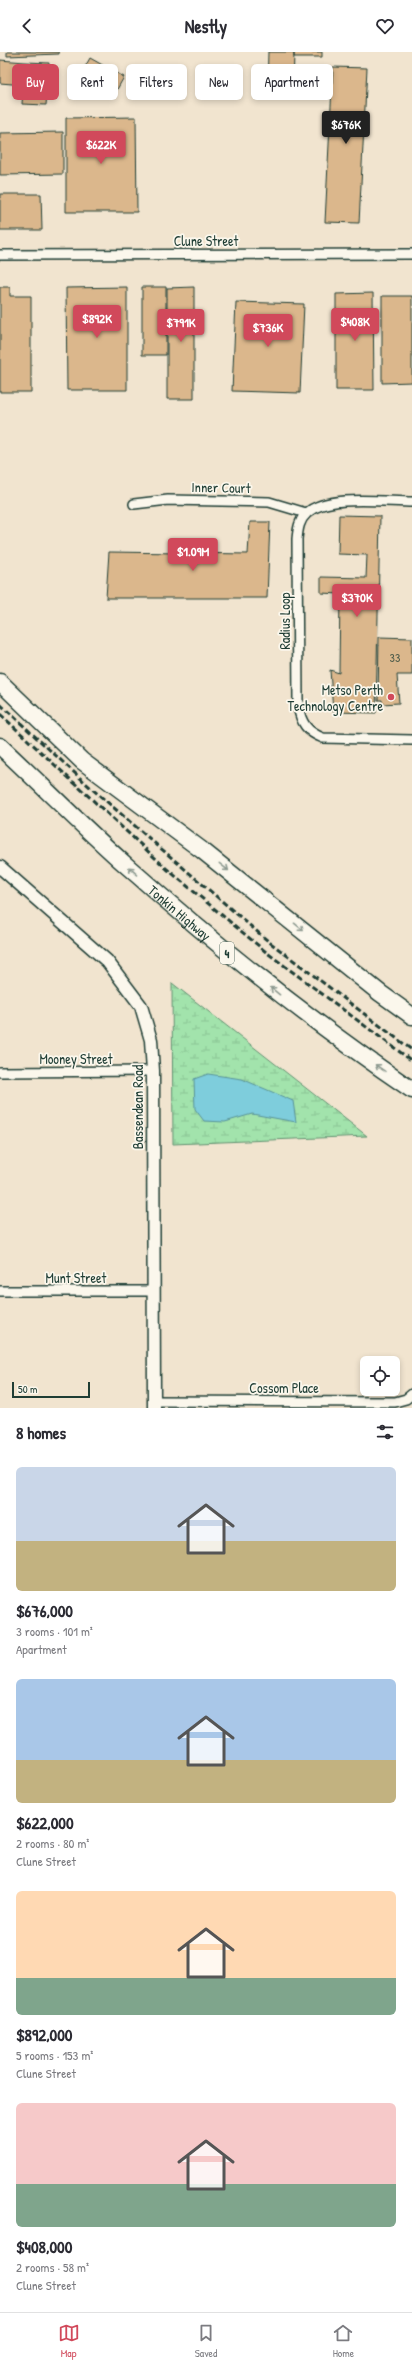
<!DOCTYPE html>
<meta charset="utf-8">
<style>
body{margin:0;font-family:"Patrick Hand",sans-serif;background:#f2f2f3;color:#2b2b33;height:100vh;display:flex;flex-direction:column;font-size:15px;white-space:nowrap}
*{box-sizing:border-box;margin:0}
p{font-size:13px;color:#7c7c81}
.icon{flex:none;width:22px;height:22px;fill:none;stroke:currentColor;stroke-width:2;stroke-linecap:round;stroke-linejoin:round}
.map{position:relative;height:1356px;overflow:hidden}
.side{display:flex;flex-direction:column;background:#fff;flex:1}
.side>*{flex:none}
.top-card{position:absolute;left:12px;top:12px;width:388px;height:36px;display:flex;gap:8px}
.tools{position:absolute;left:360px;top:1304px;display:grid;gap:8px}
.tools a{display:grid;place-items:center;width:40px;height:40px;border-radius:6px;background:#fff;box-shadow:0 2px 6px #0003;font-size:20px}
.scale{position:absolute;left:12px;bottom:10px;width:78px;box-sizing:border-box;padding-left:4px;border:2px solid #1f3d34;border-top:0;font-size:11px;line-height:14px;white-space:nowrap;color:#1f3d34;-webkit-text-stroke:3px #fbf7ec;paint-order:stroke}
.price{position:absolute;translate:-50% -34px;padding:0 9px;border-radius:4px;background:#d1495b;color:#fff;font-size:13px;line-height:26px;filter:drop-shadow(0 1px 2px #0008)}
.price::after{content:'';position:absolute;left:50%;top:24px;width:12px;height:9px;margin-left:-6px;background:inherit;clip-path:polygon(0 0,100% 0,50% 100%)}
.price.on{background:#222;color:#fff}
ul{padding:0;list-style:none}
li{display:grid;align-content:center;gap:8px;height:212px;padding:0 16px}
li span{display:grid;place-items:center;height:124px;border-radius:6px;color:#555}
li>.icon{margin-inline-start:auto}
span .icon{width:72px;height:72px;fill:#fffc;stroke-width:1}
li b{font-size:17px}
h2{display:flex;justify-content:space-between;align-items:center;height:48px;padding:0 16px;font-size:17px}
.pill{padding:0 14px;border-radius:6px;background:#fff;box-shadow:0 2px 6px #0003;font-size:14px;line-height:36px}
.pill.on{background:#d1495b;color:#fff}
header{display:flex;justify-content:space-between;align-items:center;height:52px;padding:0 16px;background:#fff;font-size:18px;font-weight:700}
.tabs{display:flex;justify-content:space-around;align-items:center;height:56px;border-top:1px solid #e1e1e2;background:#fff;font-size:11px;color:#7c7c81}
.tabs a{display:grid;justify-items:center;gap:2px}
.tabs .on{color:#d1495b}
.map>svg:first-child{display:block}
.wetland{fill:url(#wetland-marsh);stroke:#609070}
.water{fill:#7ecddc;stroke:#589399}
.building{fill:#dbb78c;stroke:#1f3d34}
.lines{fill:none;stroke-linecap:round;stroke-linejoin:round}
.street-casing{stroke:#1f3d34;stroke-width:12}
.secondary-casing{stroke:#1f3d34;stroke-width:15}
.highway-casing{stroke:#1f3d34;stroke-width:19}
.street{stroke:#fbf7ec;stroke-width:9}
.secondary{stroke:#fbf7ec;stroke-width:12}
.highway{stroke:#fbf7ec;stroke-width:16}
.rail{stroke:#1f3d34;stroke-width:3;stroke-dasharray:6 3;stroke-linecap:butt}
.oneway{stroke:#8d9a90}
.poi-dot{fill:#d1495b;stroke:#fbf7ec;stroke-width:1.5}
.labels{text-anchor:middle;dominant-baseline:central;stroke-width:3.5;stroke-linejoin:round;paint-order:stroke}
.number-label{font-size:12px;fill:#4e5c4a}
.shield{fill:#fbf7ec;stroke:#61756b;stroke-width:1}
.shield-label{font-size:13px;font-weight:bold;fill:#1f3d34}
.street-label{font-size:14px;fill:#1f3d34;stroke:#fbf7ec}
.poi-label{font-size:14px;fill:#1f3d34;stroke:#fbf7ec;text-anchor:end}
</style>
<header><svg class="icon" aria-label="back" viewBox="0 0 24 24"><path d="M15 5l-7 7 7 7"/></svg>Nestly<svg class="icon" aria-label="heart" viewBox="0 0 24 24"><path d="M12 20l-8-8c-3-5 5-10 8-4 3-6 11-1 8 4z"/></svg></header>
<div class="map">
<svg width="412" height="1356" viewBox="0 0 412 1356">
<defs>
<pattern id="wetland-marsh" width="20" height="14" patternUnits="userSpaceOnUse"><rect width="20" height="14" fill="#a2e3ac"/><path d="M1 5h8M5 5V1M11 12h8M15 12V8" fill="none" stroke="#8bc495"/></pattern>
</defs>
<rect width="100%" height="100%" fill="#f1e4cf"/>
<filter id="ink" filterUnits="userSpaceOnUse"><feTurbulence type="fractalNoise" baseFrequency=".025" numOctaves="2"/><feDisplacementMap in="SourceGraphic" scale="8" xChannelSelector="R" yChannelSelector="G"/><feConvolveMatrix kernelMatrix="1 2 1 2 8 2 1 2 1" color-interpolation-filters="sRGB"/></filter>
<g filter="url(#ink)">
<path class="wetland" d="M172,931l195,153 -194,8z"/>
<path class="water" d="M208,1022l34,5 51,22 3,21 -44,-8 -27,8 -21,-1 -9,-12 -1,-30z"/>
<path class="building" d="M7,0h52v2l-52,2z
M268,0h26l-1,40 -26,-1z
M294,0h28v5h-28z
M90,6l34,19 -9,16 -34,-19z
M0,8l25,2 -1,23 -24,-2z
M25,10l24,1 -3,42 -24,-1z
M333,15l34,1 -8,155 -34,-1z
M71,22h10v23h-10z
M136,65l1,95h-71v-94z
M63,80v42l-63,1v-42z
M0,142h41l1,36h-42z
M0,235h10v9h21v96h-31z
M127,235v103h-60l-1,-102z
M142,235h24v68h-24z
M194,235v112h-27v-111z
M373,241l1,97h-38v-96z
M382,244h30v86l-30,1z
M236,250l68,2 -4,89 -68,-2z
M339,463l41,1 -4,197 -43,-1 -3,-42 9,3 1,-79 -19,-1v-16l45,1 1,-23 -29,-1z
M250,470h20l-3,76h-161l3,-46 139,2z
M379,585l33,1v37h-15l2,28 -17,1v-4h-4z"/>
<g class="lines">
<g class="street-casing">
<path id="street" d="M0,203l412,-1
M412,450c-27,0 -85,-8 -105,11 -8,7 -9,16 -10,26l1,167c3,17 9,26 25,32l89,2
M134,452l34,-4 101,2 37,11
M0,1020l153,-1
M0,1239h152
M154,1349l241,1 11,-3 6,-5"/>
</g>
<g class="secondary-casing">
<path id="secondary" d="M0,815l107,94 34,45 10,34 2,31 1,337"/>
</g>
<g class="highway-casing">
<g id="highway">
<path d="M0,630l82,79 121,90 177,142 32,23"/>
<path id="s1" d="M0,694c43,40 84,82 127,120 91,81 185,156 285,224"/>
</g>
</g>
<use href="#street" class="street"/>
<use href="#secondary" class="secondary"/>
<use href="#highway" class="highway"/>
<path class="rail" d="M0,652l91,84 177,153 144,109
M0,662l167,155 99,83 146,109"/>
</g>
<defs><path id="oneway-shaft" d="M-6 0H5M1.5-3L5.5 0L1.5 3" fill="none" stroke-width="1.6" stroke-linecap="round" stroke-linejoin="round"/></defs>
<g class="oneway">
<use href="#oneway-shaft" transform="translate(224 815) rotate(38)"/>
<use href="#oneway-shaft" transform="translate(133 819) rotate(-139)"/>
<use href="#oneway-shaft" transform="translate(299 875) rotate(39)"/>
<use href="#oneway-shaft" transform="translate(275 939) rotate(-141)"/>
<use href="#oneway-shaft" transform="translate(380 1016) rotate(-145)"/>
</g>
</g>
<circle class="poi-dot" cx="391" cy="645" r="4"/>
<g class="labels">
<g class="number-label">
<text x="395" y="605">33</text>
</g>
<rect class="shield" x="220" y="890" width="14" height="22" rx="3"/>
<g class="shield-label">
<text x="227" y="901">4</text>
</g>
<g class="street-label">
<text x="206" y="188">Clune Street</text>
<text transform="translate(221 435) rotate(1)">Inner Court</text>
<text transform="translate(284 569) rotate(-90)">Radius Loop</text>
<text stroke="none"><textPath href="#s1" startOffset="245">Tonkin Highway</textPath></text>
<text x="76" y="1006">Mooney Street</text>
<text transform="translate(137 1055) rotate(-90)">Bassendean Road</text>
<text x="76" y="1225">Munt Street</text>
<text x="284" y="1335">Cossom Place</text>
</g>
<g class="poi-label">
<text x="383" y="637">Metso Perth<tspan x="383" dy="16">Technology Centre</tspan></text>
</g>
</g>
</svg>
<div class="tools">
<a><svg class="icon" aria-label="locate" viewBox="0 0 24 24"><circle cx="12" cy="12" r="6"/><path d="M12 2v4M12 18v4M2 12h4M18 12h4"/></svg></a>
</div>
<div class="scale">50 m</div>
<b class="price on" style="left:346px;top:93px">$676K</b>
<b class="price" style="left:101px;top:113px">$622K</b>
<b class="price" style="left:97px;top:287px">$892K</b>
<b class="price" style="left:355px;top:290px">$408K</b>
<b class="price" style="left:181px;top:291px">$791K</b>
<b class="price" style="left:268px;top:296px">$736K</b>
<b class="price" style="left:193px;top:520px">$1.09M</b>
<b class="price" style="left:357px;top:566px">$370K</b>
<div class="top-card">
<a class="pill on">Buy</a>
<a class="pill">Rent</a>
<a class="pill">Filters</a>
<a class="pill">New</a>
<a class="pill">Apartment</a>
</div>
</div>
<section class="side">
<h2>8 homes<svg class="icon" aria-label="filters" viewBox="0 0 24 24"><path d="M4 7h16M4 17h16"/><circle cx="9" cy="7" r="2"/><circle cx="15" cy="17" r="2"/></svg></h2>
<ul>
<li><span style="background:linear-gradient(#c9d6e8 60%,#c2b280 0)"><svg class="icon" aria-label="home" viewBox="0 0 24 24"><path d="M3 11l9-7 9 7M6 9v11h12V9"/></svg></span><div><b>$676,000</b><p>3 rooms · 101 m²</p><p>Apartment</p></div></li>
<li><span style="background:linear-gradient(#a9c7e8 65%,#c2b280 0)"><svg class="icon" aria-label="home" viewBox="0 0 24 24"><path d="M3 11l9-7 9 7M6 9v11h12V9"/></svg></span><div><b>$622,000</b><p>2 rooms · 80 m²</p><p>Clune Street</p></div></li>
<li><span style="background:linear-gradient(#ffd9b3 70%,#7fa58c 0)"><svg class="icon" aria-label="home" viewBox="0 0 24 24"><path d="M3 11l9-7 9 7M6 9v11h12V9"/></svg></span><div><b>$892,000</b><p>5 rooms · 153 m²</p><p>Clune Street</p></div></li>
<li><span style="background:linear-gradient(#f6c9c9 65%,#7fa58c 0)"><svg class="icon" aria-label="home" viewBox="0 0 24 24"><path d="M3 11l9-7 9 7M6 9v11h12V9"/></svg></span><div><b>$408,000</b><p>2 rooms · 58 m²</p><p>Clune Street</p></div></li>
</ul>
</section>
<nav class="tabs">
<a class="on"><svg class="icon" aria-label="map" viewBox="0 0 24 24"><path d="M3 6l6-2 6 2 6-2v14l-6 2-6-2-6 2zM9 4v14M15 6v14"/></svg>Map</a>
<a><svg class="icon" aria-label="saved" viewBox="0 0 24 24"><path d="M7 4h10v16l-5-4-5 4z"/></svg>Saved</a>
<a><svg class="icon" aria-label="home" viewBox="0 0 24 24"><path d="M3 11l9-7 9 7M6 9v11h12V9"/></svg>Home</a>
</nav>
